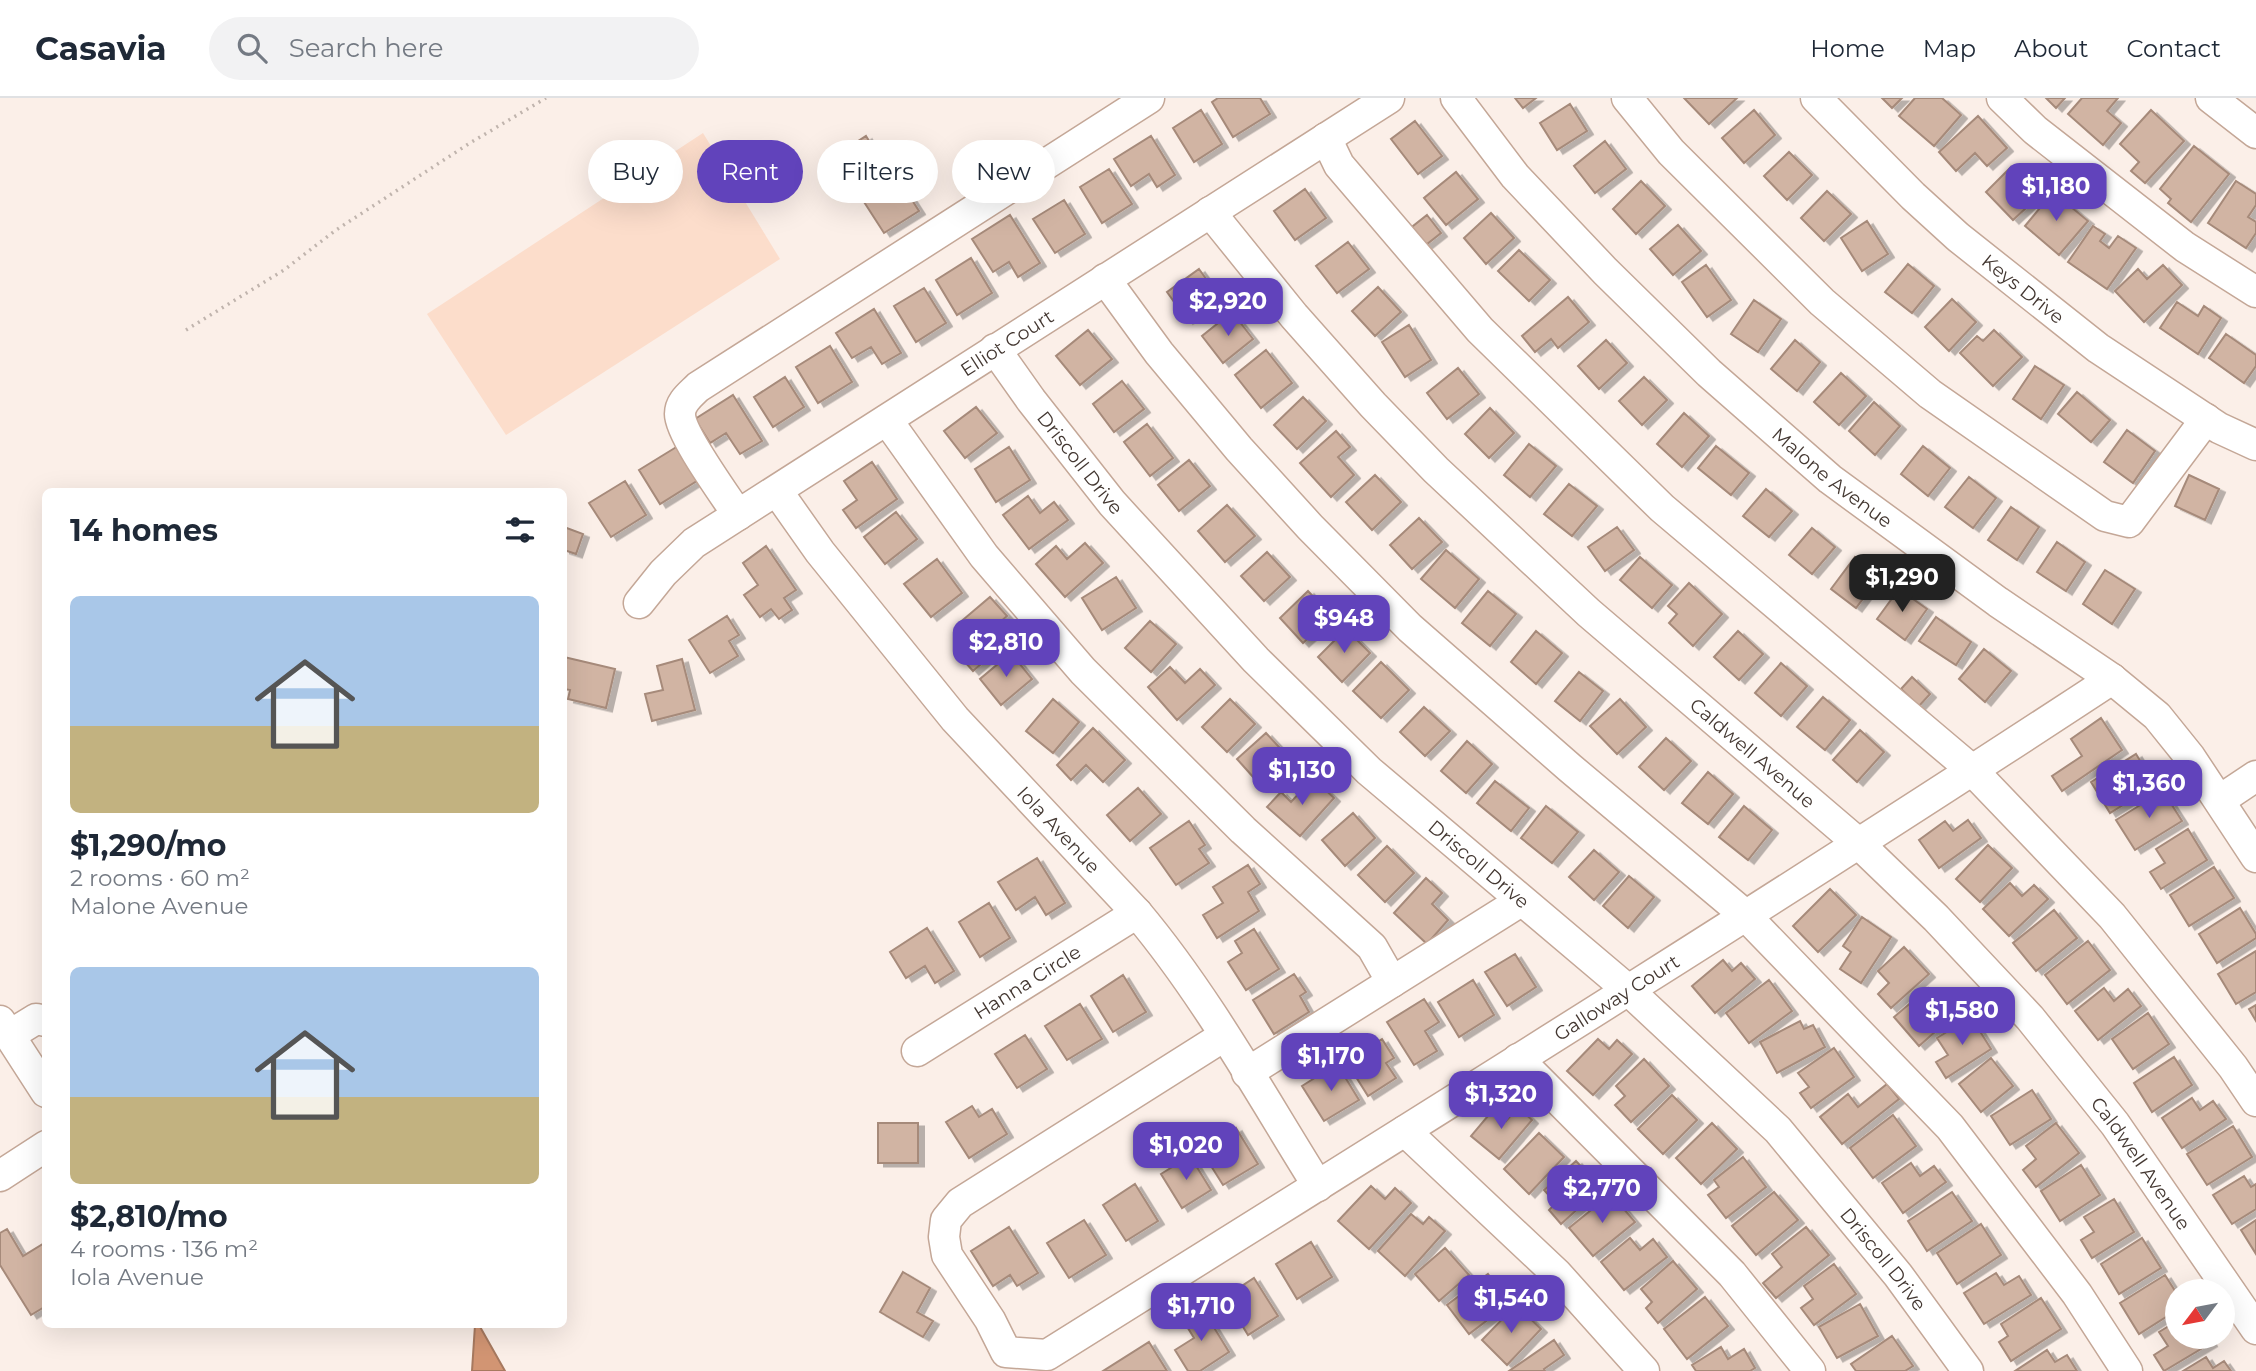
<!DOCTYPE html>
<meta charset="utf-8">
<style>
body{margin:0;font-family:Montserrat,sans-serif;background:#f2f2f3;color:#1f2937;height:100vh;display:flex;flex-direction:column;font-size:26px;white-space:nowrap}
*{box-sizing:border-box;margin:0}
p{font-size:23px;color:#747a83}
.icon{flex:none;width:38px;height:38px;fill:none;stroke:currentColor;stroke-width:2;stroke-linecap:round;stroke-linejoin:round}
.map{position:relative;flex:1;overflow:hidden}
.side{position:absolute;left:42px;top:390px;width:525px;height:840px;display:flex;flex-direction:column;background:#fff;border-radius:10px;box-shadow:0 7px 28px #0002}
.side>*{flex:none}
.top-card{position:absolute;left:588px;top:42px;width:665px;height:63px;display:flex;gap:14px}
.needle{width:46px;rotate:238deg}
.buttons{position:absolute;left:2165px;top:1181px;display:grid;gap:14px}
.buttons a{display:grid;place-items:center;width:70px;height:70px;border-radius:50%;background:#fff;box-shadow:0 7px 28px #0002;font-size:35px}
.price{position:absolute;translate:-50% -60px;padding:0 16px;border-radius:14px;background:#6143bb;color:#fff;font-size:23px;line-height:46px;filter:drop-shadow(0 2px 4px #0008)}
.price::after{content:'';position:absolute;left:50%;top:42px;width:21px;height:16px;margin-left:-10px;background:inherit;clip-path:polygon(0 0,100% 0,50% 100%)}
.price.current{background:#222;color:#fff}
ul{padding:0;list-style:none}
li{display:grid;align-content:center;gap:14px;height:371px;padding:0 28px}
li span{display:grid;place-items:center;height:217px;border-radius:10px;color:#555}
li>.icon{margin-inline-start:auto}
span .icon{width:126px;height:126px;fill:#fffc;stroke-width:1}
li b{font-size:30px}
h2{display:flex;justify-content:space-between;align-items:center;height:84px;padding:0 28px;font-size:30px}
.tag{padding:0 24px;border-radius:32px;background:#fff;box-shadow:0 7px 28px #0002;font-size:24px;line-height:63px}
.tag.current{background:#6143bb;color:#fff}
header{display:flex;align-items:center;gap:42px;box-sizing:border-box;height:98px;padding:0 35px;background:#fff;border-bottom:2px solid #e0e1e3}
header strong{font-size:33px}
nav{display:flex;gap:38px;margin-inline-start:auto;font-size:24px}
.search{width:490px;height:63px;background:#f2f2f3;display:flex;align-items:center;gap:18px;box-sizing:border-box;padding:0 24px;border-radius:38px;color:#747a83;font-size:26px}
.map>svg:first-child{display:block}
.green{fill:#fcddcb}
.water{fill:#d29573;stroke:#a7795f;stroke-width:2}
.building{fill:#d1b4a3;stroke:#a68a7a;stroke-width:2;filter:url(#shadow)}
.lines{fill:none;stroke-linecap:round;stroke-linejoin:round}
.minor-casing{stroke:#c4a797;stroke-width:33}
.path{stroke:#c0b4ad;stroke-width:3.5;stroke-dasharray:2 5;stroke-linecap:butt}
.minor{stroke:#fff;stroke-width:30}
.labels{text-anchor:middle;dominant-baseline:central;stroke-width:7;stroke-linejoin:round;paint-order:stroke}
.street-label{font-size:19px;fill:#433731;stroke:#fff}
</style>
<header>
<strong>Casavia</strong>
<div class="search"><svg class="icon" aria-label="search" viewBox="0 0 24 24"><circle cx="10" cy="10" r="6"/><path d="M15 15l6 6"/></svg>Search here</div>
<nav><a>Home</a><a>Map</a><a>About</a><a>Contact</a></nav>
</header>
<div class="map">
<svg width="2256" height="1273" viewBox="0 0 2256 1273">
<defs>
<filter id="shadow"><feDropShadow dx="6" dy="3.5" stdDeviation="0" flood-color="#0004"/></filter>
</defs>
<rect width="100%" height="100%" fill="#fbefe8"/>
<path class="green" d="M703,35l77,126 -274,176 -79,-121z"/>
<path class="water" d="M475,1227h4l26,46h-33z"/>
<path class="building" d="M1218,0h42l10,16 -37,23 -21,-35z
M1515,0h21l-13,10z
M1684,0h53l-28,26z
M1882,0h20l-10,10z
M1915,0h27l19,17 -27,31 -35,-30z
M2046,0h19l-9,10z
M2082,0h36l-11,13 14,12 -18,22 -35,-31z
M1570,6l17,27 -30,19 -17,-27z
M1201,12l21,34 -28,18 -21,-34z
M1754,12l21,25 -31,28 -22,-25z
M2151,12l33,31 -39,42 -14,-12 8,-9 -19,-18z
M1978,18l29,32 -20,18 -12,-13 -19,18 -17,-19z
M1415,23l27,35 -24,18 -27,-35z
M866,38l16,26 -34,23 -16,-27z
M1151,38l24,39 -18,12 -8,-13 -18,12 -17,-27z
M1605,43l21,28 -31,24 -21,-27z
M2194,48l35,28 -38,48 -23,-19 3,-4 -11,-10z
M1789,54l23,23 -25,25 -23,-24z
M2011,69l12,13 15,-13 15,16 -40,37 -27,-28z
M892,71l27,42 -35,22 -27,-42z
M1109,71l23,35 -30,19 -22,-36z
M1456,74l22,27 -32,26 -22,-27z
M1641,83l24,25 -29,28 -23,-25z
M2236,83l20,13v11l-8,12 8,5v11l-10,15 -38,-25z
M1305,91l21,29 -31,22 -21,-29z
M1827,93l24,23 -27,27 -23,-23z
M2053,94l35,29 -29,34 -34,-29z
M1064,102l21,34 -30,19 -22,-34z
M1491,115l23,25 -28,26 -22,-26z
M1010,117l30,48 -22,14 -9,-15 -16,10 -21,-33z
M1427,117l14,18 -19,15 -14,-18z
M1867,123l21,33 -26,17 -21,-33z
M1678,127l23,26 -28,24 -23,-26z
M2093,128l12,8 -5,7 9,7 9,-12 18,12 -29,41 -39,-27z
M1348,144l21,27 -32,24 -21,-27z
M1519,152l31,30 -21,21 -31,-30z
M971,160l21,35 -35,22 -21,-35z
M1908,166l26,22 -22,27 -27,-21z
M1706,167l25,35 -24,17 -25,-35z
M2163,167l19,20 -38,37 -29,-31 23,-22 9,10z
M1199,171l20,28 -32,23 -20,-28z
M1378,189l23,25 -26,24 -23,-25z
M924,190l22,35 -30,19 -22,-36z
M1568,199l21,25 -31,26 -7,-9 -16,13 -13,-16z
M1952,201l24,23 -27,29 -24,-24z
M1754,202l27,19 -23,33 -27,-18z
M2177,204l21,14 6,-10 17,12 -23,36 -38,-26z
M874,211l27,44 -19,11 -11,-17 -19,11 -16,-25z
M1232,214l21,27 -30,24 -21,-27z
M1409,227l22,35 -26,17 -23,-35z
M1088,232l24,29 -32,26 -24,-29z
M1994,232l28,27 -29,29 -33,-33 17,-17 6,5z
M2226,236l30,21v11l-12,17 -35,-25z
M1606,242l21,23 -28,26 -21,-23z
M1795,242l25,22 -23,29 -26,-22z
M830,248l22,36 -34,21 -22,-36z
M1266,252l26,33 -31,25 -26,-33z
M2035,268l29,19 -23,34 -28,-20z
M1458,270l21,26 -32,25 -20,-26z
M1841,275l25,23 -27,29 -25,-23z
M785,279l19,30 -31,20 -19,-30z
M1644,279l23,23 -25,25 -23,-24z
M1122,283l22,28 -30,23 -21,-28z
M2077,294l33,28 -19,22 -33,-28z
M733,297l29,46 -22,13 -14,-21 -16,10 -15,-24z
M1303,299l23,24 -29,28 -23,-24z
M1874,304l26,24 -25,29 -26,-24z
M976,309l21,26 -32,25 -21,-27z
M1490,310l24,25 -25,25 -24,-24z
M1684,315l25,23 -27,31 -25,-23z
M1147,326l26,34 -23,18 -26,-34z
M2127,332l28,21 -22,32 -29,-21z
M1336,333l14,16 -12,10 16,18 -23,22 -31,-34z
M1529,346l27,22 -26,31 -26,-22z
M678,348l22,33 -40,25 -21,-34z
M1716,348l33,27 -18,22 -33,-27z
M1923,348l27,22 -22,28 -27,-22z
M1009,349l21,33 -34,22 -21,-33z
M1189,362l21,26 -31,25 -21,-26z
M872,364l25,37 -41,29 -13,-18 14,-10 -13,-19z
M1375,377l26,27 -29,28 -26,-28z
M2189,377l30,14 -14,31 -30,-14z
M1969,379l27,21 -23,30 -28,-21z
M625,383l21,34 -35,22 -22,-34z
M1569,386l28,22 -25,30 -28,-22z
M1766,391l26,22 -23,26 -26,-21z
M1028,398l12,17 14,-11 14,18 -39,29 -26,-34z
M1227,407l28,31 -30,26 -27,-31z
M2011,409l28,20 -22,33 -29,-20z
M896,414l21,27 -32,25 -21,-27z
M1419,420l23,24 -30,27 -22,-24z
M564,429l19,7 -7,20 -12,-4z
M1617,429l17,23 -29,21 -17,-24z
M1812,430l23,19 -23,27 -23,-19z
M2057,444l28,20 -19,29 -29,-19z
M1085,445l18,20 -38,34 -29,-33 20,-18 11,13z
M766,448l30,44 -12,8 8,12 -13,9 -8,-10 -11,8 -16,-22 14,-10 -15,-22z
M1446,452l33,29 -24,29 -34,-29z
M1267,454l23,25 -26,24 -23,-25z
M1640,459l32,28 -20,23 -32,-28z
M1855,459l25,19 -24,32 -25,-19z
M937,461l25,34 -31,24 -27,-33z
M2105,472l30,19 -23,35 -29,-20z
M1116,479l20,31 -34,22 -20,-32z
M1689,485l33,31 -29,32 -24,-23 8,-9 -9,-8z
M1899,491l28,20 -22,31 -28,-21z
M1308,493l24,26 -29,26 -23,-25z
M1488,493l28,23 -26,32 -28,-23z
M990,499l17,19 -8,7 13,14 -39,34 -15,-17 15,-13 -15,-17z
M727,518l12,19 -10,6 9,15 -28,17 -21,-33z
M1936,519l35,25 -15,23 -37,-24z
M1150,523l26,23 -25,28 -26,-24z
M1346,531l24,24 -28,29 -24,-25z
M1536,533l26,22 -26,31 -25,-22z
M1738,533l25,23 -24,26 -25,-23z
M1984,551l27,22 -26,31 -26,-23z
M1011,555l21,26 -31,26 -21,-26z
M564,559l51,12 -9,39 -38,-9 2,-9 -6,-1z
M682,561l13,51 -43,11 -7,-27 18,-4 -6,-24z
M1381,564l28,28 -28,28 -28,-27z
M1781,565l26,23 -26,30 -26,-23z
M1170,569l15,16 15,-14 15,16 -38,35 -29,-33z
M1579,574l24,19 -23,30 -25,-20z
M1912,579l18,17 -11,12 -18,-17z
M1823,599l27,23 -25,30 -28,-23z
M1053,601l26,23 -26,31 -27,-22z
M1230,601l25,25 -28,28 -25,-25z
M1620,601l26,28 -29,27 -27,-28z
M1424,609l26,24 -25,25 -25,-24z
M2101,620l21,32 -60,41 -10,-15 30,-20 -11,-17z
M1093,630l32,32 -22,22 -17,-17 -15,15 -14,-15z
M1860,632l24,22 -27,30 -24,-22z
M1266,635l25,27 -29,27 -25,-28z
M1666,640l25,23 -27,29 -25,-23z
M1467,643l25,23 -26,29 -25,-22z
M2136,656l19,31 -45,28 -19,-31z
M1708,674l25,22 -25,30 -26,-21z
M1313,680l21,20 -34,38 -33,-29 14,-15 10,10z
M1495,683l34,27 -18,23 -34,-28z
M1138,690l23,26 -31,27 -23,-26z
M2163,693l19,30 -47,29 -19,-30z
M1546,708l32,26 -26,31 -31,-25z
M1744,708l28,24 -24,30 -29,-23z
M1353,715l22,25 -30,28 -23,-26z
M1968,722l13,18 -42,30 -20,-28 26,-19 8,10z
M1189,723l16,24 -6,4 10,14 -33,22 -26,-37z
M2188,731l19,31 -46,29 -11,-17 15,-9 -9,-14z
M1988,747l24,23 -32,34 -24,-23z
M1387,748l27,27 -29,29 -27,-27z
M1594,752l25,22 -25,28 -25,-23z
M1037,760l28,45 -19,12 -11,-18 -19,13 -18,-28z
M1248,767l12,19 -12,8 11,19 -42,27 -14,-23 20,-12 -10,-16z
M2214,769l20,31 -45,28 -19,-31z
M1629,778l25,21 -26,31 -25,-22z
M1426,780l16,15 -10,11 16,16 -21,24 -33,-31z
M2010,785l12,13 12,-11 14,14 -39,37 -26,-27z
M1830,791l26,26 -38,37 -25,-26z
M989,805l21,35 -30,19 -21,-35z
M2240,810l16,26v4l-39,25 -18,-29z
M2054,812l23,28 -41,33 -23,-28z
M1862,819l29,20 -30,46 -21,-14 11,-17 -8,-6z
M927,830l27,43 -19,12 -10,-17 -19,12 -16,-26z
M1254,831l25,40 -33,21 -18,-28 14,-9 -7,-12z
M2088,843l22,29 -43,34 -22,-29z
M1904,849l25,27 -38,34 -13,-14 11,-11 -11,-12z
M2256,853v41l-20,12 -18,-30z
M1515,856l21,33 -29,19 -22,-34z
M1723,862l9,11 9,-8 14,16 -40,34 -23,-27z
M1294,876l12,18 -6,4 9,16 -35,22 -21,-34z
M1123,877l23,37 -33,20 -22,-36z
M1473,882l21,35 -35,22 -21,-35z
M1769,882l23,31 -43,32 -23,-30z
M1928,890l9,11 8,-8 16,18 -42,37 -25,-29z
M2104,890l10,13 14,-12 13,17 -43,34 -23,-29z
M1424,901l15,23 -14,9 12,20 -23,14 -27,-43z
M1080,906l22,35 -35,21 -22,-34z
M2256,907v16l-7,-12z
M2148,915l21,31 -36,25 -21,-30z
M1971,919l20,32 -45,29 -10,-16 12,-7 -11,-17z
M1800,923l4,8 9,-4 12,22 -48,26 -17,-31z
M1025,937l22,34 -30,19 -22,-34z
M1382,941l12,19 -8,5 10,15 -28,18 -22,-35z
M1598,941l11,10 8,-9 15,14 -39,41 -26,-24z
M1834,950l20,29 -43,31 -11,-15 9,-6 -11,-14z
M2174,959l18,28 -40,27 -18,-29z
M1991,960l22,28 -32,26 -22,-28z
M1644,961l25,27 -38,36 -16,-17 10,-9 -9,-10z
M1337,966l22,36 -35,21 -22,-35z
M1887,986l12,15 -57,45 -22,-27 28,-23 10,13z
M2032,992l19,29 -41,26 -19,-29z
M1672,997l25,25 -34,34 -25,-25z
M2192,1000l8,12 13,-9 13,18 -44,29 -20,-30z
M972,1008l7,11 13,-8 15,25 -38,24 -23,-36z
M1518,1009l14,13 -33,39 -28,-23 22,-26 13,11z
M1893,1017l23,31 -43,32 -23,-30z
M878,1025h40v40h-40z
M1712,1025l25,26 -36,35 -25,-26z
M2056,1025l23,30 -43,34 -13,-17 13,-11 -10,-13z
M2233,1028l19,31 -45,28 -20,-31z
M1236,1030l22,36 -35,21 -22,-35z
M1539,1035l25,24 -35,37 -25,-25z
M1190,1058l21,34 -29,18 -21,-34z
M1743,1059l23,30 -40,31 -18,-23 11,-8 -5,-7z
M1576,1063l25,27 -40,36 -12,-14 7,-7 -12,-13z
M1911,1065l9,13 14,-10 12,16 -43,31 -21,-30z
M2081,1067l19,30 -40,26 -19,-30z
M2244,1078l7,11 5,-3v25l-24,15 -19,-29z
M1135,1086l23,37 -32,20 -23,-36z
M1371,1088l14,13 10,-11 16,15 -42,46 -31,-28z
M1774,1094l24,28 -42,35 -24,-29z
M1952,1094l20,29 -45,30 -19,-30z
M1611,1096l24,28 -42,34 -24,-28z
M2114,1101l20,33 -42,26 -11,-18 13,-8 -10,-15z
M1411,1116l12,10 6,-7 16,14 -40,45 -27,-25z
M1084,1122l22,35 -37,23 -22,-35z
M2256,1122v34l-15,-24z
M1981,1126l20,31 -44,29 -20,-31z
M1009,1129l29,46 -21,13 -7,-11 -17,11 -22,-35z
M1806,1129l23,28 -53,43 -13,-15 19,-16 -10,-13z
M7,1131l16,27 23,-14v64l-15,9 -31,-50v-32z
M1630,1140l10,12 13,-11 14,18 -43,33 -23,-28z
M2142,1140l19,30 -42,26 -18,-30z
M1311,1144l21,35 -35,22 -21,-35z
M1445,1150l24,27 -30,26 -24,-27z
M1673,1163l24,28 -39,34 -12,-15 6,-6 -11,-13z
M1834,1166l22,30 -42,31 -13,-17 12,-9 -9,-13z
M903,1174l27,16 -13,24 16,9 -10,16 -43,-25z
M1996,1175l8,12 15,-9 12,19 -47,29 -20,-31z
M1488,1176l22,29 -41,31 -22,-29z
M2165,1177l12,19v16l-38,24 -19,-31z
M1254,1180l24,38 -30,19 -23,-38z
M1705,1199l23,29 -41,33 -23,-30z
M2041,1200l20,31 -50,32 -12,-19 9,-6 -7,-12z
M1860,1206l18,32 -41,22 -18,-31z
M1516,1207l25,24 -34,36 -25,-25z
M1202,1210l27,44 -29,19h-12l-13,-21 19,-12 -11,-18z
M2177,1223v16h30l4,6 -47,28 -10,-16 14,-9 -9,-14z
M1892,1238l21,30 -8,5h-49l-5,-7z
M1554,1242l10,15 -20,14 1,2h-36z
M1149,1244l18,29h-64z
M1721,1249l7,12 16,-10 11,19 -5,3h-54l-4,-6z
M2047,1252l8,12 12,-7 10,16h-62z
M2206,1259l7,11 11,-7 7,10h-48z"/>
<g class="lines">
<g class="minor-casing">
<g id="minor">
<path id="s1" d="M1456,0l59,78 90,95 104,102 121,106 168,123 114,77 45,37 33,41 66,100"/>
<path d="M1627,0l44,54 151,150 108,92 175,122 24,6 77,-103"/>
<path id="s2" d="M1816,0l97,98 45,41 140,111 121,80 37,17"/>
<path d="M2002,0l33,32 150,117 71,45"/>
<path d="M2211,0l45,35"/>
<path d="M1326,40l13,27 141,165 182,178 310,262 140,146 121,151 23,34"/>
<path id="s3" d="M1210,114l84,104 79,89 63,65 153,143 268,229 79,76 94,100 85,106 141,205"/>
<path d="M1105,181l54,74 80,96 71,78 100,101 160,140 174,146 206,213 127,167 50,77"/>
<path id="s4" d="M995,251l36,51 81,103 144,157 113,111 258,218 151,141 120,145 70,96"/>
<path d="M887,322l97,136 99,115 160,159 129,117 20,35"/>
<path id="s5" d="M777,393l43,61 135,167 182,194c69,82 124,182 181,273"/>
<path d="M738,417c-13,-20 -58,-81 -58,-101 0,-12 10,-19 18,-27l451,-289"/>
<path id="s6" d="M639,505l24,-30 31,-30 695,-445"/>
<path d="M2220,702l36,-24"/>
<path d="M0,923l46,71"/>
<path d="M10,937l26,-16 10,2"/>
<path id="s7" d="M1224,938l-264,167 -14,17 -2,17 3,18 43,65 16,32 41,3c356,-223 713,-445 1065,-676"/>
<path id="s8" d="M917,953l220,-138"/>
<path d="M1518,961l214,215 78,97"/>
<path d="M1247,975l274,-172"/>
<path d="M1405,1033l152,143 87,97"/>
<path d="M0,1078l46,-30"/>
</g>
</g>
<path class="path" d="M186,232l98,-60 52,-40 134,-87 76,-45"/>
<use href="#minor" class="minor"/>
</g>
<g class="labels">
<g class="street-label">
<text stroke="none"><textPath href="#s2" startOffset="282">Keys Drive</textPath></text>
<text stroke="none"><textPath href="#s6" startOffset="453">Elliot Court</textPath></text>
<text stroke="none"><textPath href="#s4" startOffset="142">Driscoll Drive</textPath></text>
<text stroke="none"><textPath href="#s1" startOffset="536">Malone Avenue</textPath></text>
<text stroke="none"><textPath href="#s3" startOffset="768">Caldwell Avenue</textPath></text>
<text stroke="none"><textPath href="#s5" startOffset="441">Iola Avenue</textPath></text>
<text stroke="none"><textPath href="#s4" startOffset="709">Driscoll Drive</textPath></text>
<text stroke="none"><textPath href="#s8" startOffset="130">Hanna Circle</textPath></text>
<text stroke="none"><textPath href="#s7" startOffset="1197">Galloway Court</textPath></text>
<text stroke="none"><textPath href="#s3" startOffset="1335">Caldwell Avenue</textPath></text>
<text stroke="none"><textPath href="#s4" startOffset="1276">Driscoll Drive</textPath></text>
</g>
</g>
</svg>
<div class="buttons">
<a><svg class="needle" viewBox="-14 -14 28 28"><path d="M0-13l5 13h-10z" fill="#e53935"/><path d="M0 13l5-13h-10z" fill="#747a83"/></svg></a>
</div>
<b class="price" style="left:2056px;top:125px">$1,180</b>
<b class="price" style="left:1228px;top:240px">$2,920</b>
<b class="price current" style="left:1902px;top:516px">$1,290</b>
<b class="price" style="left:1344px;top:557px">$948</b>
<b class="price" style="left:1006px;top:581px">$2,810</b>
<b class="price" style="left:1302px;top:709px">$1,130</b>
<b class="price" style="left:2149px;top:722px">$1,360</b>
<b class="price" style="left:1962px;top:949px">$1,580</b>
<b class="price" style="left:1331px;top:995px">$1,170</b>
<b class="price" style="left:1501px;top:1033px">$1,320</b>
<b class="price" style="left:1186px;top:1084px">$1,020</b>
<b class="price" style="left:1602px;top:1127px">$2,770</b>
<b class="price" style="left:1511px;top:1237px">$1,540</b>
<b class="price" style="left:1201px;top:1245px">$1,710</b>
<div class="top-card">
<a class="tag">Buy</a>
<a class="tag current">Rent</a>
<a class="tag">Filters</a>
<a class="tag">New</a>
</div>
<section class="side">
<h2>14 homes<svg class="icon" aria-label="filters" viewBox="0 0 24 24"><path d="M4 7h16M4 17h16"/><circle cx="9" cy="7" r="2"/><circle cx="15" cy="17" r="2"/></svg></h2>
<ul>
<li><span style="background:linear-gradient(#a9c7e8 60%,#c2b280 0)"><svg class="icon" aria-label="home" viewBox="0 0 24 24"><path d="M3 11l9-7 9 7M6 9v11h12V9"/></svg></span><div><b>$1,290/mo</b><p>2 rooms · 60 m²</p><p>Malone Avenue</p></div></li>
<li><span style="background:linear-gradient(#a9c7e8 60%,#c2b280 0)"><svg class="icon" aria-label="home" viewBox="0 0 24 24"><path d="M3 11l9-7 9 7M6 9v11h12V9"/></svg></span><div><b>$2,810/mo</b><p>4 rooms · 136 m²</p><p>Iola Avenue</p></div></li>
</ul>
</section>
</div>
